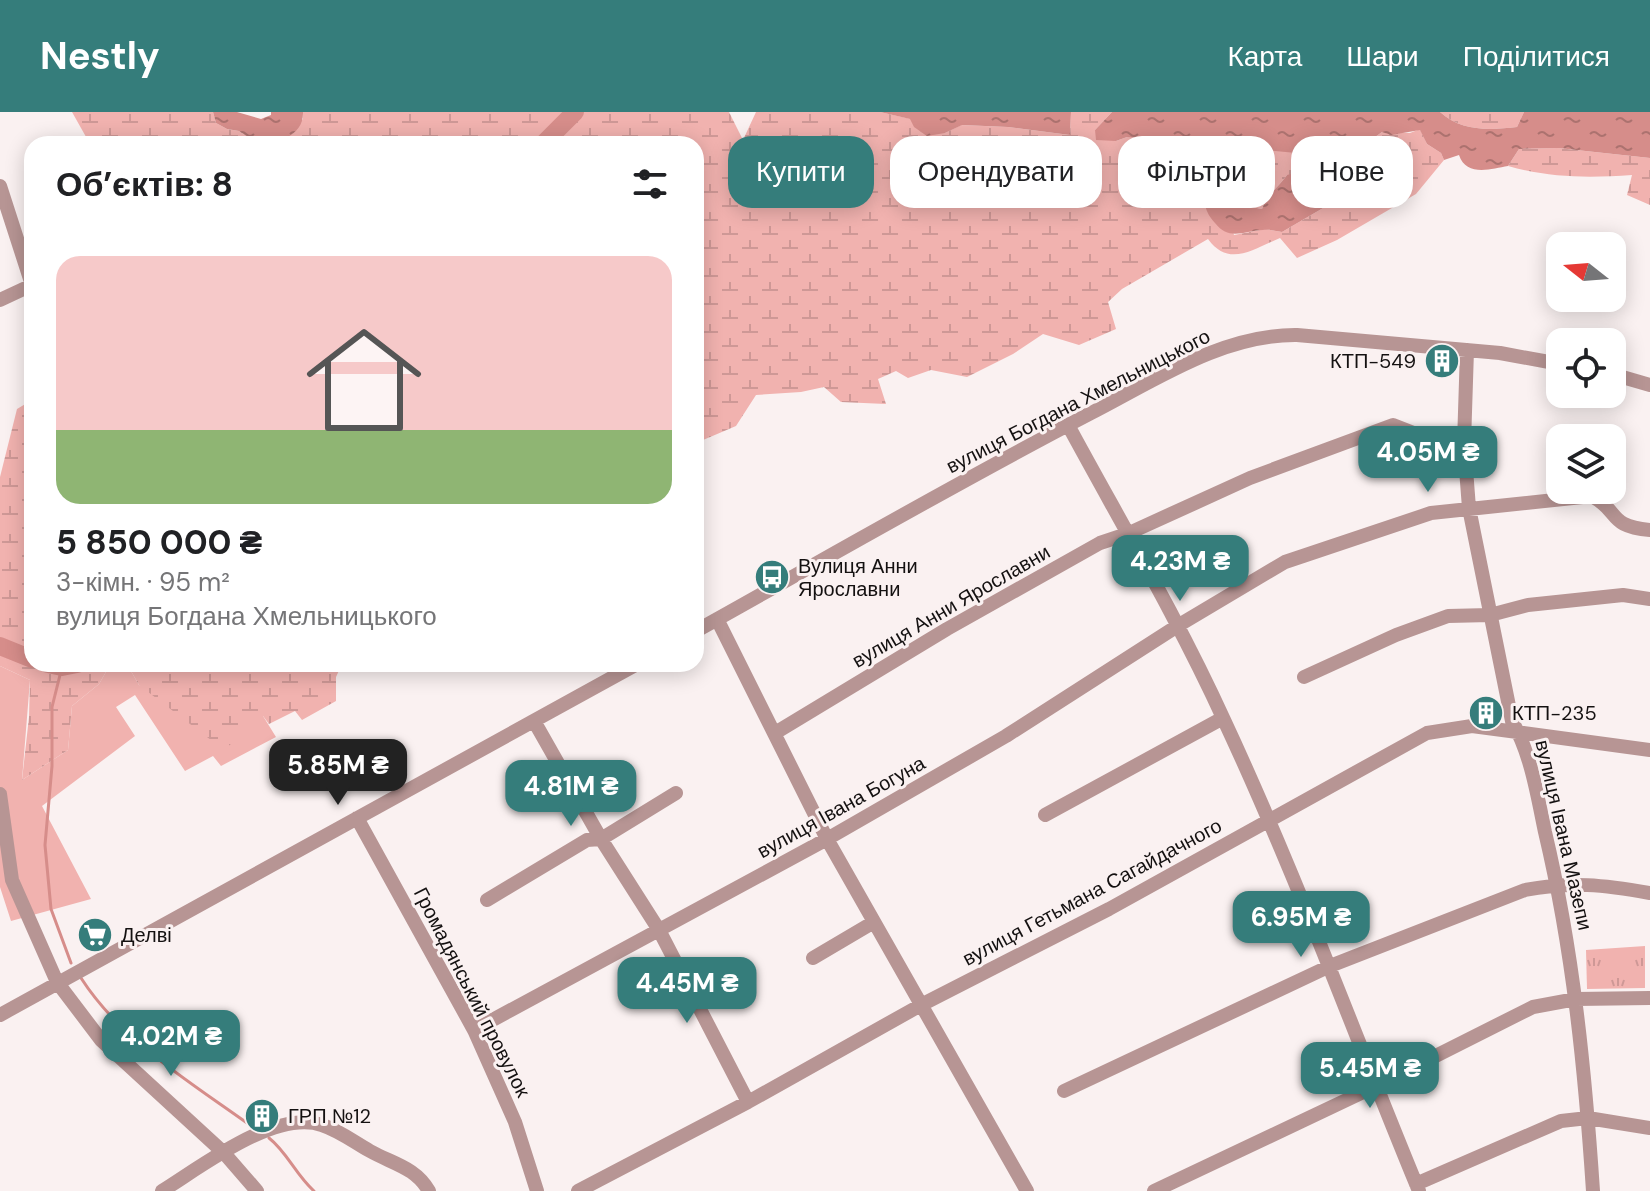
<!DOCTYPE html>
<html lang="uk">
<meta charset="utf-8">
<style>
body{margin:0;font-family:"DM Sans",sans-serif;background:#f6f6f6;color:#202124;height:100vh;display:flex;flex-direction:column;font-size:30px;white-space:nowrap}
*{box-sizing:border-box;margin:0}
p{font-size:26px;color:#757577}
.icon{flex:none;width:44px;height:44px;fill:none;stroke:currentColor;stroke-width:2;stroke-linecap:round;stroke-linejoin:round}
.map{position:relative;flex:1;overflow:hidden}
.drawer{position:absolute;left:24px;top:24px;width:680px;height:536px;display:flex;flex-direction:column;background:#fff;border-radius:24px;box-shadow:0 4px 20px #0003}
.drawer>*{flex:none}
.top-card{position:absolute;left:728px;top:24px;width:760px;height:72px;display:flex;gap:16px}
.needle{width:52px;rotate:287deg}
.fabs{position:absolute;left:1546px;top:120px;display:grid;gap:16px}
.fabs a{display:grid;place-items:center;width:80px;height:80px;border-radius:16px;background:#fff;box-shadow:0 4px 20px #0003;font-size:40px}
.price{position:absolute;translate:-50% -68px;padding:0 18px;border-radius:16px;background:#357d7b;color:#fff;font-size:26px;line-height:52px;filter:drop-shadow(0 2px 4px #0008)}
.price::after{content:'';position:absolute;left:50%;top:48px;width:24px;height:18px;margin-left:-12px;background:inherit;clip-path:polygon(0 0,100% 0,50% 100%)}
.price.on{background:#222;color:#fff}
ul{padding:0;list-style:none}
li{display:grid;align-content:center;gap:16px;height:424px;padding:0 32px}
li span{display:grid;place-items:center;height:248px;border-radius:24px;color:#555}
li>.icon{margin-inline-start:auto}
span .icon{width:144px;height:144px;fill:#fffc;stroke-width:1}
li b{font-size:34px}
h2{display:flex;justify-content:space-between;align-items:center;height:96px;padding:0 32px;font-size:34px}
.tag{padding:0 28px;border-radius:24px;background:#fff;box-shadow:0 4px 20px #0003;font-size:28px;line-height:72px}
.tag.on{background:#357d7b;color:#fff}
header{display:flex;align-items:center;gap:48px;box-sizing:border-box;height:112px;padding:0 40px;background:#357d7b;color:#fff}
header strong{font-size:38px}
nav{display:flex;gap:44px;margin-inline-start:auto;font-size:28px}
.map>svg:first-child{display:block}
.green{fill:#f1b2af}
.wetland{fill:url(#wetland-marsh)}
.park{fill:url(#park-tufts)}
.water{fill:url(#water-ripples)}
.lines{fill:none;stroke-linecap:round;stroke-linejoin:round}
.stream{stroke:#d68d8a;stroke-width:3}
.river{stroke:#d68d8a;stroke-width:18}
.minor{stroke:#b79594;stroke-width:14}
.labels{text-anchor:middle;dominant-baseline:central;stroke-width:6;stroke-linejoin:round;paint-order:stroke}
.poi-label{font-size:20px;fill:#141111;stroke:#faf1f1;text-anchor:start}
.street-label{font-size:20px;fill:#141111;stroke:#faf1f1}
</style>
<header>
<strong>Nestly</strong>
<nav><a>Карта</a><a>Шари</a><a>Поділитися</a></nav>
</header>
<div class="map">
<svg width="1650" height="1079" viewBox="0 0 1650 1079">
<defs>
<pattern id="wetland-marsh" width="20" height="14" patternUnits="userSpaceOnUse" patternTransform="scale(2)"><rect width="20" height="14" fill="#f1b2af"/><path d="M1 5h8M5 5V1M11 12h8M15 12V8" fill="none" stroke="#ce9896"/></pattern>
<pattern id="park-tufts" width="24" height="20" patternUnits="userSpaceOnUse" patternTransform="scale(2)"><rect width="24" height="20" fill="#f1b2af"/><path d="M3 7l-1-3M5 7V3M7 7l1-3M15 17l-1-3M17 17v-4M19 17l1-3" fill="none" stroke="#ce9896"/></pattern>
<pattern id="water-ripples" width="26" height="14" patternUnits="userSpaceOnUse" patternTransform="scale(2)"><rect width="26" height="14" fill="#d68d8a"/><path d="M2 4q2-2 4 0t4 0M15 11q2-2 4 0t4 0" fill="none" stroke="#ac726f"/></pattern>
</defs>
<rect width="100%" height="100%" fill="#faf1f1"/>
<path class="green" d="M110,553l18,1 11,19 124,31 13,21 -55,29 -8,-10 -28,15 -50,-76 -19,12 19,29 -93,70 49,93 -80,22 -11,-34v-221l30,14 -8,100 46,-30 4,-44 27,-22z"/>
<path class="wetland" d="M72,0h141l3,11 11,6 12,2 18,13h-167z
M303,0h426l14,28 13,-28h124l31,7 34,14 16,-8 47,2 62,8 1,-23h41l-17,18 21,11 11,-4 174,7 9,-7 18,7 13,10 -2,20 -52,1c-9,13 -20,19 -25,34l-21,-4 -19,-14 12,44 31,-6 17,3 60,-35 25,-35 4,-22 11,-8 28,1 10,-4 7,15 14,9 3,7 -28,34 -79,46 -40,18 -17,-20c-27,11 -51,30 -72,1l-86,50 -14,13 8,27 -37,16 -36,-11 -30,20 -46,23 -36,-7 -23,8 -12,-7 -18,8 8,25 -45,-2 -17,-15 -23,5 -45,3 -20,31 -40,17v-299h-427l11,-3 23,-22z
M1440,0h84l-7,15c-27,3 -55,5 -77,-15z
M1558,36l92,10v47l-23,-10 5,-20c-43,3 -82,3 -124,-9l11,-17z
M32,288v264h310l-6,13v24l-34,19 -7,-9 -26,13 -6,-8 -39,34 -85,-65 -11,-19 -18,-1 -11,19 -27,22 -4,44 -46,30 7,-63 1,-37 -30,-14v-189l17,-68z"/>
<path class="park" d="M1645,834v42l-58,1 -1,-39z"/>
<path class="water" d="M213,0h24l24,7 10,-4v-3h32c1,24 -26,32 -46,32l-18,-13 -12,-2 -11,-6z
M880,0h191l-1,23 -62,-8 -46,-2 -17,8 -18,3 -13,-9 -4,-8z
M1112,0h328c22,20 50,18 77,15l7,-15h126v46l-92,-10 -39,1 -11,17c-17,3 -42,11 -49,-11l-15,5 -3,-7 -14,-9 -7,-14 -29,5 -9,-3 -11,8 -4,22 -9,10 -16,25 -60,35c-6,-1 -13,-3 -19,-2 -20,1 -34,11 -48,-7 -11,-12 -11,-21 -11,-36l18,4 19,14 21,4c5,-15 16,-21 25,-34l22,-6 14,7 15,-2 3,-20 -13,-10 -18,-7 -8,7 2,7 -8,2 -169,-16 -11,4 -20,-1 -1,-10z"/>
<g class="lines">
<path class="stream" d="M62,555l-10,40v59l-7,79 6,64 20,54
M81,866c42,65 111,105 173,150
M269,1026c18,14 27,37 45,53"/>
<path class="river" d="M543,32l32,-32
M0,534l32,13
M48,552l14,3 15,-3"/>
<path class="minor" d="M0,74l32,99
M0,188l32,-15
M1467,238l-3,93 5,65 43,213c19,33 25,73 33,111 28,118 40,238 48,359
M1612,262l38,11
M1068,313c53,98 110,194 156,295 72,154 130,314 195,471
M717,507l110,220 200,352
M696,519c131,-73 260,-148 393,-217 65,-33 133,-80 208,-79l203,18 60,11
M1304,565l92,-42 52,-19 42,-1 38,-10 95,-10 27,4
M534,609l67,118 58,91 89,172
M775,621l172,-104 153,-86 27,-9 123,-56 143,-53 46,18h25
M0,682l12,86 45,102 44,58 123,113 33,38
M1045,703l178,-97
M357,706l117,212 41,92 22,69
M487,788l100,-60 14,-1 75,-46
M813,846l61,-36
M0,903l637,-351
M474,918l353,-191 179,-103 173,-111 106,-63 146,-49 161,-17c29,16 15,30 58,34
M1064,979l266,-125 195,-76c45,-9 80,-5 125,3
M1416,1072l145,-63 27,-3 62,10
M162,1079c39,-24 113,-82 160,-66 18,6 32,17 48,26 23,13 45,16 59,40
M578,1079l170,-89 173,-97 188,-96 318,-176 45,-7 178,24
M1154,1079l222,-105 157,-79 43,-8 74,-1"/>
</g>
<defs>
<g id="building-disc" transform="scale(1.8)"><circle r="9.5" fill="#357d7b" stroke="#faf1f1"/><path d="M-4-6H4V6H1V3H-1V6H-4ZM-2.5-4.3h1.7v1.8h-1.7ZM.8-4.3h1.7v1.8H.8ZM-2.5-1h1.7V.8h-1.7ZM.8-1h1.7V.8H.8Z" fill="#fff"/></g>
<g id="bus-disc" transform="scale(1.8)"><circle r="9.5" fill="#357d7b" stroke="#faf1f1"/><path d="M-5-6H5V4H4V6H2V4H-2V6H-4V4H-5ZM-3.5-4V0h7V-4ZM-3.5 1.2v1.5H-2V1.2ZM2 1.2v1.5H3.5V1.2Z" fill="#fff"/></g>
<g id="supermarket-disc" transform="scale(1.8)"><circle r="9.5" fill="#357d7b" stroke="#faf1f1"/><path d="M-6-5.5h2.5l.6 2H6L4.5 2H-2.5L-4.4-4H-6ZM-1.5 3.2a1.3 1.3 0 1 0 .1 0ZM3 3.2a1.3 1.3 0 1 0 .1 0Z" fill="#fff"/></g>
</defs>
<g fill-rule="evenodd">
<use href="#building-disc" x="1442" y="249"/>
<use href="#bus-disc" x="772" y="465"/>
<use href="#building-disc" x="1486" y="601"/>
<use href="#supermarket-disc" x="95" y="823"/>
<use href="#building-disc" x="262" y="1004"/>
</g>
<g class="labels">
<g class="poi-label">
<text x="1416" y="249" text-anchor="end">КТП-549</text>
<text x="798" y="454">Вулиця Анни<tspan x="798" dy="23">Ярославни</tspan></text>
<text x="1512" y="601">КТП-235</text>
<text x="121" y="823">Делві</text>
<text x="288" y="1004">ГРП №12</text>
</g>
<g class="street-label">
<text transform="translate(1078 289) rotate(-27)">вулиця Богдана Хмельницького</text>
<text transform="translate(951 494) rotate(-30)">вулиця Анни Ярославни</text>
<text transform="translate(841 695) rotate(-29)">вулиця Івана Богуна</text>
<text transform="translate(1564 723) rotate(77)">вулиця Івана Мазепи</text>
<text transform="translate(1092 780) rotate(-28)">вулиця Гетьмана Сагайдачного</text>
<text transform="translate(472 880) rotate(63)">Громадянський провулок</text>
</g>
</g>
</svg>
<div class="fabs">
<a><svg class="needle" viewBox="-14 -14 28 28"><path d="M0-13l5 13h-10z" fill="#e53935"/><path d="M0 13l5-13h-10z" fill="#757577"/></svg></a>
<a><svg class="icon" aria-label="locate" viewBox="0 0 24 24"><circle cx="12" cy="12" r="6"/><path d="M12 2v4M12 18v4M2 12h4M18 12h4"/></svg></a>
<a><svg class="icon" aria-label="layers" viewBox="0 0 24 24"><path d="M12 4l9 5-9 5-9-5zM3 14l9 5 9-5"/></svg></a>
</div>
<b class="price" style="left:1428px;top:382px">4.05M ₴</b>
<b class="price" style="left:1180px;top:491px">4.23M ₴</b>
<b class="price on" style="left:338px;top:695px">5.85M ₴</b>
<b class="price" style="left:571px;top:716px">4.81M ₴</b>
<b class="price" style="left:1301px;top:847px">6.95M ₴</b>
<b class="price" style="left:687px;top:913px">4.45M ₴</b>
<b class="price" style="left:171px;top:966px">4.02M ₴</b>
<b class="price" style="left:1370px;top:998px">5.45M ₴</b>
<div class="top-card">
<a class="tag on">Купити</a>
<a class="tag">Орендувати</a>
<a class="tag">Фільтри</a>
<a class="tag">Нове</a>
</div>
<section class="drawer">
<h2>Об’єктів: 8<svg class="icon" aria-label="filters" viewBox="0 0 24 24"><path d="M4 7h16M4 17h16"/><circle cx="9" cy="7" r="2"/><circle cx="15" cy="17" r="2"/></svg></h2>
<ul>
<li><span style="background:linear-gradient(#f6c9c9 70%,#8fb573 0)"><svg class="icon" aria-label="home" viewBox="0 0 24 24"><path d="M3 11l9-7 9 7M6 9v11h12V9"/></svg></span><div><b>5 850 000 ₴</b><p>3-кімн. · 95 m²</p><p>вулиця Богдана Хмельницького</p></div></li>
</ul>
</section>
</div>
